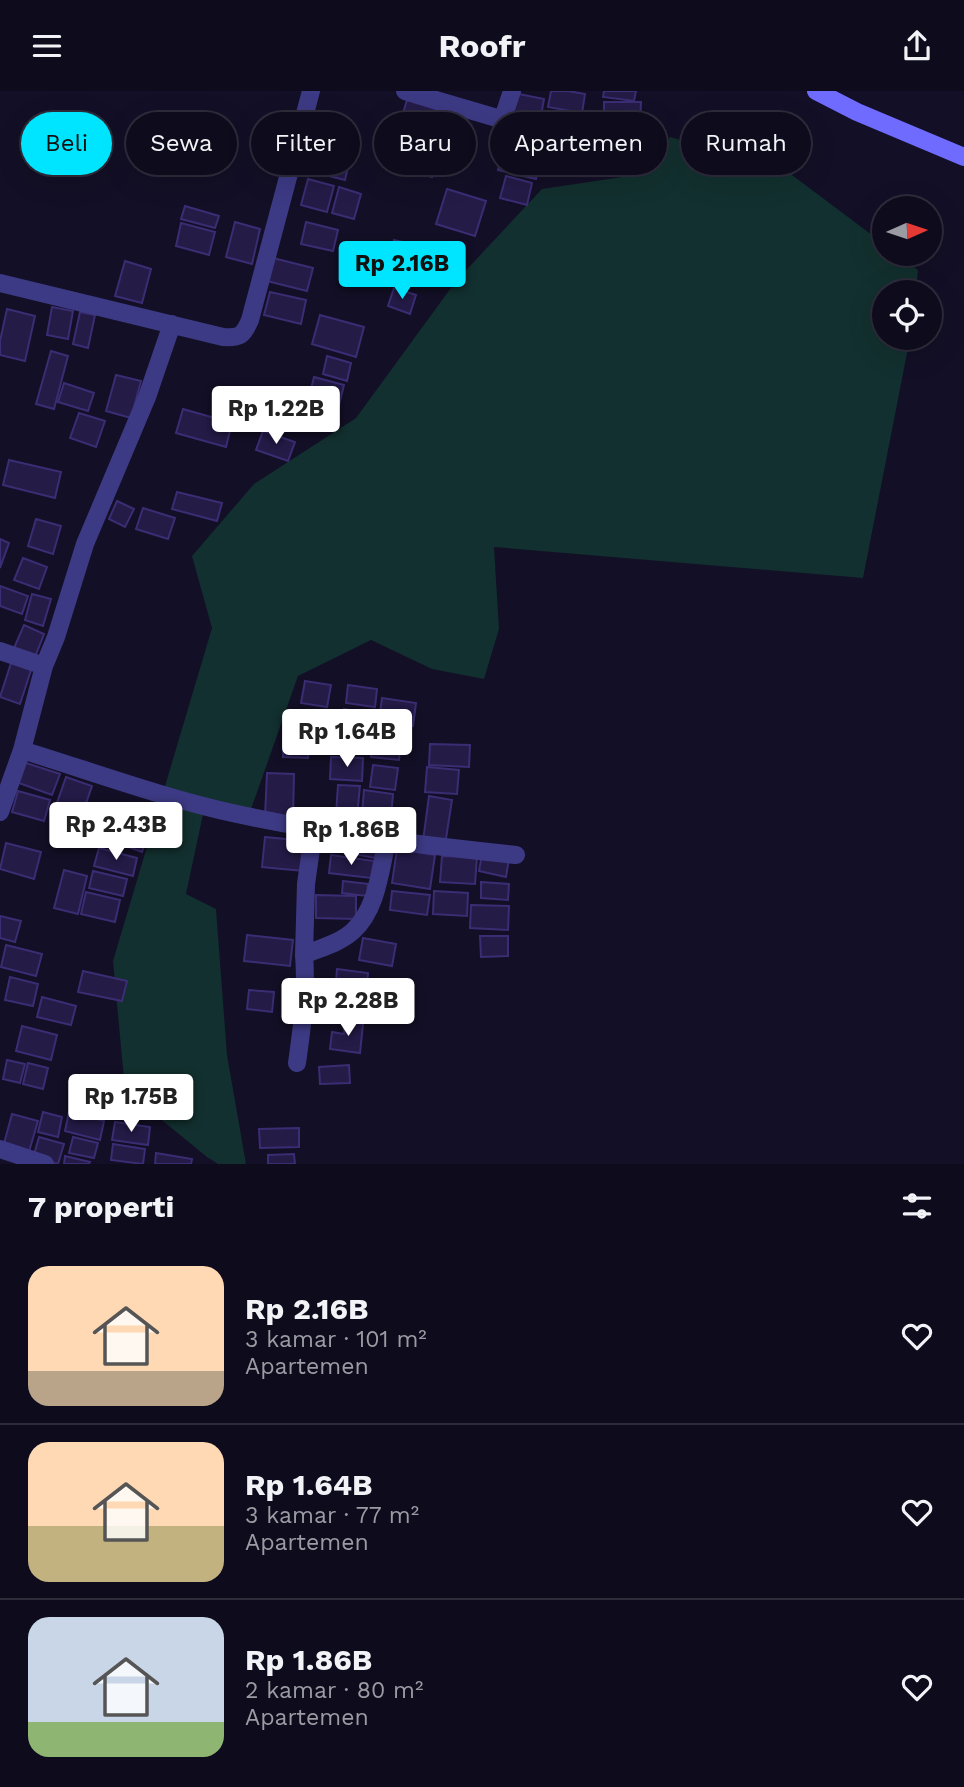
<!DOCTYPE html>
<html lang="id">
<meta charset="utf-8">
<style>
body{margin:0;font-family:"Work Sans",sans-serif;background:#1c1929;color:#f1f3f6;height:100vh;display:flex;flex-direction:column;font-size:26px;white-space:nowrap}
*{box-sizing:border-box;margin:0}
p{font-size:23px;color:#9b9ba3}
.icon{flex:none;width:38px;height:38px;fill:none;stroke:currentColor;stroke-width:2;stroke-linecap:round;stroke-linejoin:round}
.map{position:relative;height:1073px;overflow:hidden}
.details{display:flex;flex-direction:column;background:#0e0b1c;flex:1}
.details>*{flex:none}
.banner{position:absolute;left:21px;top:21px;width:922px;height:63px;display:flex;gap:14px}
.needle{width:46px;rotate:87deg}
.tools{position:absolute;left:872px;top:105px;display:grid;gap:14px}
.tools a{display:grid;place-items:center;width:70px;height:70px;border-radius:50%;background:#0e0b1c;box-shadow:0 7px 28px #0002,0 0 0 2px #2e2b3b;font-size:35px}
.price{position:absolute;translate:-50% -60px;padding:0 16px;border-radius:7px;background:#fff;color:#222;font-size:23px;line-height:46px;filter:drop-shadow(0 2px 4px #0008)}
.price::after{content:'';position:absolute;left:50%;top:42px;width:21px;height:16px;margin-left:-10px;background:inherit;clip-path:polygon(0 0,100% 0,50% 100%)}
.price.selected{background:#00e5ff;color:#111}
ul{padding:0;list-style:none}
li{display:flex;align-items:center;gap:21px;height:175px;padding:0 28px}
li+li{border-top:2px solid #2e2b3b}
li span{display:grid;place-items:center;flex:none;width:196px;height:140px;border-radius:21px;color:#555}
li>.icon{margin-inline-start:auto}
span .icon{width:84px;height:84px;fill:#fffc;stroke-width:1}
li b{font-size:30px}
h2{display:flex;justify-content:space-between;align-items:center;height:84px;padding:0 28px;font-size:30px}
.chip{padding:0 24px;border-radius:32px;background:#0e0b1c;box-shadow:0 7px 28px #0002,0 0 0 2px #2e2b3b;font-size:24px;line-height:63px}
.chip.selected{background:#00e5ff;color:#111}
header{display:flex;justify-content:space-between;align-items:center;height:91px;padding:0 28px;background:#0e0b1c;font-size:32px;font-weight:700}
.map>svg:first-child{display:block}
.green{fill:#12302f}
.building{fill:#241b47;stroke:#3b2d73;stroke-width:2}
.lines{fill:none;stroke-linecap:round;stroke-linejoin:round}
.street{stroke:#3d3a85;stroke-width:18}
.secondary{stroke:#6f6bff;stroke-width:18}
</style>
<header><svg class="icon" aria-label="menu" viewBox="0 0 24 24"><path d="M4 6h16M4 12h16M4 18h16"/></svg>Roofr<svg class="icon" aria-label="share" viewBox="0 0 24 24"><path d="M12 15V3M7 8l5-5 5 5M5 13v7h14v-7"/></svg></header>
<div class="map">
<svg width="964" height="1073" viewBox="0 0 964 1073">
<rect width="100%" height="100%" fill="#130f26"/>
<path class="green" d="M670,46l114,32 100,75v10h13l21,16 -2,22h-32v46h26l-47,240 -369,-31 5,82 -15,50 -52,-10 -61,-29 -73,36 -48,136 -45,-7 -19,89 30,15 11,146 19,109h-28l-11,-7 -82,-67 -12,-129 99,-333 -20,-72 62,-72 102,-66 100,-137 86,-92 100,-15z"/>
<path class="building" d="M551,0h17l17,3 -3,19 -34,-6z
M604,0h32l-2,10 -31,-4z
M514,2l30,6 -5,28 -30,-6z
M407,9l44,14 -8,27 -44,-15z
M604,11h37l-1,20 -36,-1z
M550,22l26,4 -4,22 -26,-4z
M597,38l34,1 -1,16 -33,-1z
M384,44l18,5 -6,22 -18,-6z
M405,51l35,10 -8,25 -35,-11z
M552,52l28,2 -2,24 -27,-1z
M323,60l27,7 -5,22 -28,-7z
M502,62l38,8 -4,18 -38,-9z
M506,85l26,7 -5,22 -27,-7z
M308,88l26,7 -7,26 -26,-7z
M339,96l22,7 -7,25 -22,-6z
M447,98l39,12 -11,35 -39,-12z
M185,115l34,10 -4,12 -34,-9z
M235,131l25,7 -8,35 -26,-7z
M306,131l32,8 -5,21 -32,-7z
M181,132l34,9 -6,23 -33,-9z
M394,149l26,6 -3,15 -26,-5z
M269,166l44,11 -6,23 -44,-11z
M393,168l29,8 -5,19 -29,-8z
M125,170l26,8 -9,34 -27,-7z
M394,197l22,7 -6,19 -22,-8z
M270,201l36,8 -5,24 -37,-9z
M52,216l21,4 -5,28 -21,-4z
M7,218l28,7 -10,45 -25,-6v-14z
M80,221l15,3 -7,33 -15,-4z
M320,224l44,12 -8,30 -44,-13z
M51,260l17,5 -14,53 -18,-5z
M327,265l24,7 -4,18 -24,-7z
M116,284l25,6 -10,37 -25,-7z
M314,286l30,8 -5,20 -30,-8z
M64,292l30,10 -6,18 -30,-9z
M183,318l49,14 -6,24 -50,-14z
M79,322l26,8 -9,26 -26,-9z
M263,340l32,11 -7,19 -32,-11z
M9,369l52,12 -6,26 -52,-13z
M177,401l45,11 -5,18 -45,-12z
M117,410l17,8 -9,18 -16,-8z
M143,417l32,10 -7,21 -32,-10z
M36,428l25,7 -8,28 -25,-8z
M0,448l9,4 -9,25z
M23,467l24,9 -8,22 -25,-9z
M0,495l28,10 -6,18 -22,-8z
M32,503l19,5 -8,27 -18,-6z
M24,534l20,9 -9,23 -21,-9z
M12,569l20,7 -12,37 -20,-7z
M305,590l26,4 -4,22 -26,-4z
M348,594l29,4 -2,18 -29,-4z
M382,607l34,5 -3,23 -34,-5z
M344,618l30,5 -4,18 -29,-6z
M284,639h25l-1,28 -25,-1z
M373,646l28,3 -2,20 -28,-3z
M430,653l40,1 -1,22 -40,-2z
M331,666l32,1 -1,23 -32,-2z
M23,671l37,12 -8,21 -36,-13z
M373,674l25,3 -3,22 -25,-3z
M427,676l32,3 -2,24 -32,-2z
M267,682l27,1 -1,43 -28,-1z
M66,686l26,9 -9,26 -26,-9z
M338,694l22,1 -3,30 -21,-2z
M364,699l29,4 -2,23 -29,-3z
M18,700l32,9 -6,21 -32,-9z
M429,705l23,4 -7,45 -22,-4z
M85,725l24,7 -5,19 -25,-7z
M117,726l33,12 -8,23 -33,-12z
M265,746l41,4 -3,30 -41,-4z
M351,749l26,5 -2,13 -26,-5z
M6,752l35,9 -7,27 -34,-10z
M99,757l38,10 -4,18 -39,-10z
M397,758l38,6 -5,34 -38,-6z
M482,763l27,5 -3,18 -27,-6z
M331,764l43,6 -3,17 -42,-5z
M442,765l35,1 -2,27 -35,-2z
M64,779l23,6 -9,38 -24,-6z
M93,780l34,8 -4,17 -34,-8z
M343,790l25,3 -1,12 -25,-3z
M481,791l28,2 -1,16 -27,-2z
M392,800l38,4 -3,20 -37,-5z
M434,800l34,2 -1,23 -34,-2z
M86,801l34,8 -5,22 -34,-8z
M316,804l40,1v23l-40,-1z
M471,814l38,1 -1,24 -38,-2z
M0,825l21,5 -6,21 -15,-4z
M247,844l46,5 -3,26 -46,-5z
M480,845h28v20l-27,1z
M363,847l33,6 -4,22 -33,-6z
M6,854l36,9 -6,22 -35,-9z
M337,878l31,4 -2,23 -31,-3z
M83,880l44,10 -5,20 -44,-9z
M10,886l28,7 -5,22 -28,-6z
M249,899l25,2 -2,20 -25,-3z
M42,906l34,9 -5,19 -34,-8z
M343,906l30,4 -1,16 -31,-3z
M345,930l18,3 -3,29 -30,-4 2,-17 12,2z
M22,935l35,9 -6,25 -35,-9z
M7,969l18,4 -5,19 -17,-4z
M28,972l20,5 -5,21 -20,-5z
M349,974l1,18 -30,1 -1,-17z
M80,998l30,6 -5,21 -29,-7z
M43,1021l19,5 -4,20 -20,-5z
M69,1021l35,9 -4,19 -35,-9z
M12,1023l26,7 -10,34 -25,-8z
M115,1031l35,5 -2,18 -36,-5z
M299,1037v19l-39,1 -1,-19z
M39,1046l25,7 -6,20 -25,-6z
M73,1046l25,6 -4,15 -25,-5z
M113,1053l32,5 -2,15 -32,-4z
M156,1062l36,6 -1,5h-36z
M294,1063l1,10h-27v-9z
M65,1065l25,6 -1,2h-25z"/>
<g class="lines">
<path class="street" d="M405,0l92,27 5,-1 2,-2 8,-24
M0,192l223,54c17,1 20,-1 27,-17l61,-229
M0,560l44,15
M22,659c71,22 142,48 215,64 92,20 185,31 279,41
M0,721l22,-62 22,-84 12,-29 29,-93 62,-147 25,-73
M304,864l2,-71 8,-56
M297,972c5,-35 10,-73 7,-108 16,-7 36,-12 49,-24 24,-22 27,-60 34,-90
M0,1058l45,15"/>
<path class="secondary" d="M816,0l41,21 107,45"/>
</g>
</svg>
<div class="tools">
<a><svg class="needle" viewBox="-14 -14 28 28"><path d="M0-13l5 13h-10z" fill="#e53935"/><path d="M0 13l5-13h-10z" fill="#9b9ba3"/></svg></a>
<a><svg class="icon" aria-label="locate" viewBox="0 0 24 24"><circle cx="12" cy="12" r="6"/><path d="M12 2v4M12 18v4M2 12h4M18 12h4"/></svg></a>
</div>
<b class="price selected" style="left:402px;top:210px">Rp 2.16B</b>
<b class="price" style="left:276px;top:355px">Rp 1.22B</b>
<b class="price" style="left:347px;top:678px">Rp 1.64B</b>
<b class="price" style="left:116px;top:771px">Rp 2.43B</b>
<b class="price" style="left:351px;top:776px">Rp 1.86B</b>
<b class="price" style="left:348px;top:947px">Rp 2.28B</b>
<b class="price" style="left:131px;top:1043px">Rp 1.75B</b>
<div class="banner">
<a class="chip selected">Beli</a>
<a class="chip">Sewa</a>
<a class="chip">Filter</a>
<a class="chip">Baru</a>
<a class="chip">Apartemen</a>
<a class="chip">Rumah</a>
</div>
</div>
<section class="details">
<h2>7 properti<svg class="icon" aria-label="filters" viewBox="0 0 24 24"><path d="M4 7h16M4 17h16"/><circle cx="9" cy="7" r="2"/><circle cx="15" cy="17" r="2"/></svg></h2>
<ul>
<li><span style="background:linear-gradient(#ffd9b3 75%,#b9a48a 0)"><svg class="icon" aria-label="home" viewBox="0 0 24 24"><path d="M3 11l9-7 9 7M6 9v11h12V9"/></svg></span><div><b>Rp 2.16B</b><p>3 kamar · 101 m²</p><p>Apartemen</p></div><svg class="icon" aria-label="heart" viewBox="0 0 24 24"><path d="M12 20l-8-8c-3-5 5-10 8-4 3-6 11-1 8 4z"/></svg></li>
<li><span style="background:linear-gradient(#ffd9b3 60%,#c2b280 0)"><svg class="icon" aria-label="home" viewBox="0 0 24 24"><path d="M3 11l9-7 9 7M6 9v11h12V9"/></svg></span><div><b>Rp 1.64B</b><p>3 kamar · 77 m²</p><p>Apartemen</p></div><svg class="icon" aria-label="heart" viewBox="0 0 24 24"><path d="M12 20l-8-8c-3-5 5-10 8-4 3-6 11-1 8 4z"/></svg></li>
<li><span style="background:linear-gradient(#c9d6e8 75%,#8fb573 0)"><svg class="icon" aria-label="home" viewBox="0 0 24 24"><path d="M3 11l9-7 9 7M6 9v11h12V9"/></svg></span><div><b>Rp 1.86B</b><p>2 kamar · 80 m²</p><p>Apartemen</p></div><svg class="icon" aria-label="heart" viewBox="0 0 24 24"><path d="M12 20l-8-8c-3-5 5-10 8-4 3-6 11-1 8 4z"/></svg></li>
</ul>
</section>
